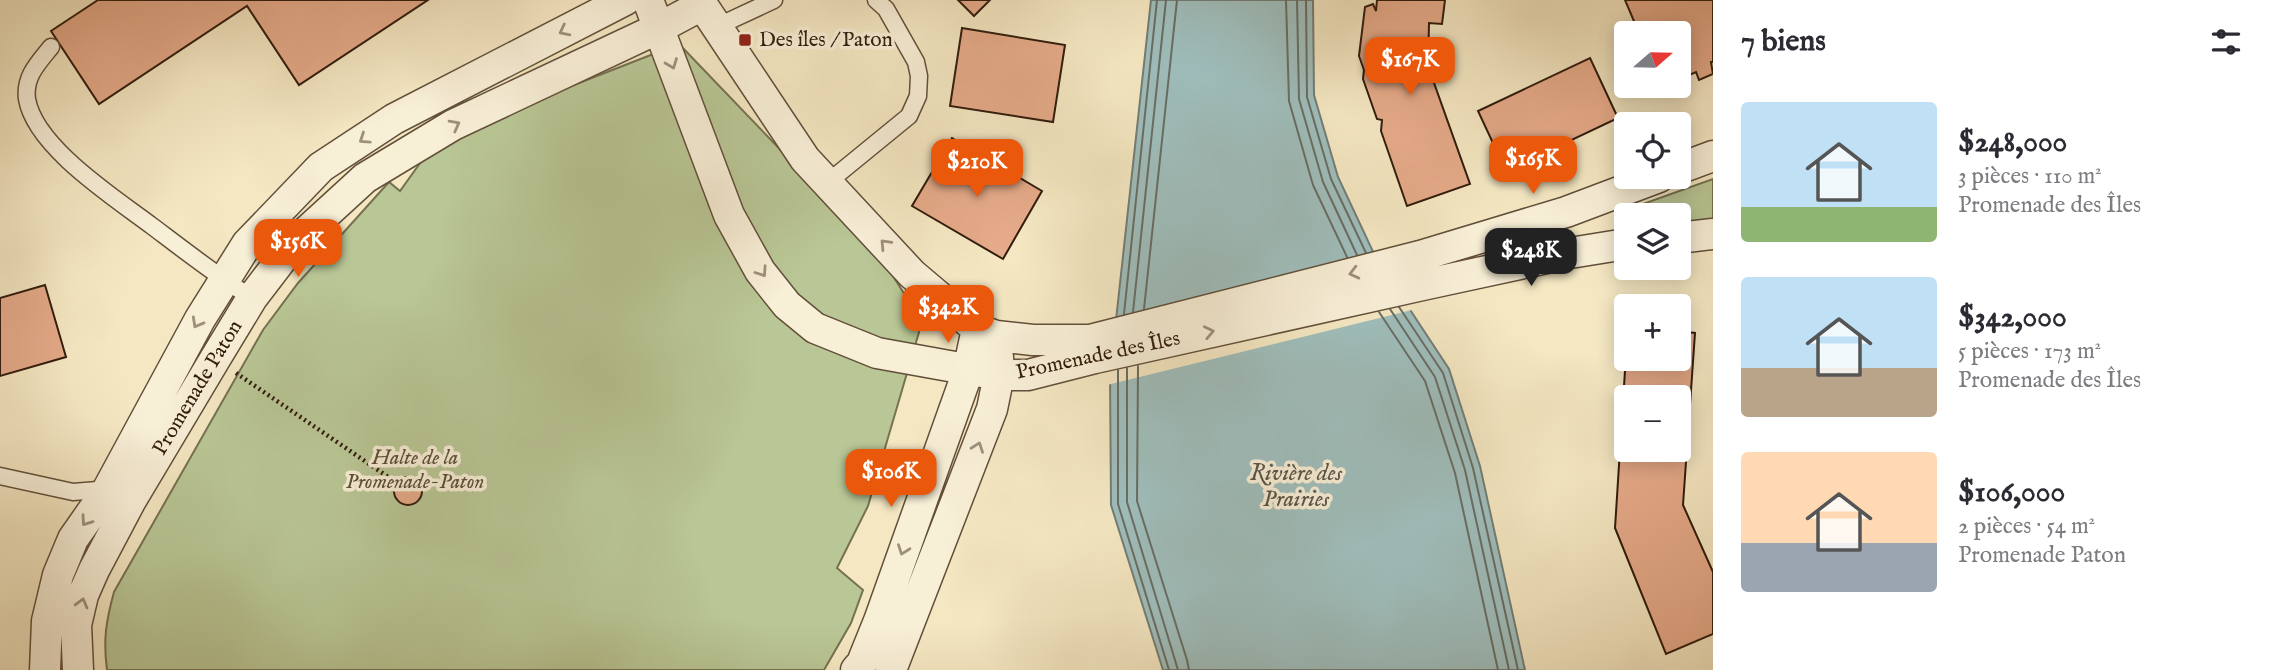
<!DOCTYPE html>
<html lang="fr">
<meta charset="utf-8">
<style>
body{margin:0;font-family:"IM FELL English",serif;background:#f2f2f3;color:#2b2b33;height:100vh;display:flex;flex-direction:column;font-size:26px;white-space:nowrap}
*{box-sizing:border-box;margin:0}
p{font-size:23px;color:#7c7c81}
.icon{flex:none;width:38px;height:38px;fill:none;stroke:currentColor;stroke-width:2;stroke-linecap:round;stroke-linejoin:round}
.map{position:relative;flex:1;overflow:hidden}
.side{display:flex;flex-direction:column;background:#fff;width:560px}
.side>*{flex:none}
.needle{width:46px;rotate:70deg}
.controls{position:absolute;left:1614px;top:21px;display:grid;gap:14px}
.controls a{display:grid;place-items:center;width:77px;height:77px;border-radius:7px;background:#fff;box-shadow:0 4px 18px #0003;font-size:35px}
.price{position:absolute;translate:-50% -60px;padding:0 16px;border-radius:14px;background:#ea580c;color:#fff;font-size:23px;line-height:46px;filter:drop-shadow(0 2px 4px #0008)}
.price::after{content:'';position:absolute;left:50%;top:42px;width:21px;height:16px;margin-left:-10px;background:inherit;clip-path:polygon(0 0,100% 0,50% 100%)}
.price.active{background:#222;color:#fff}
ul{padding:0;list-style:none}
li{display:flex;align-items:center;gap:21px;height:175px;padding:0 28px}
li span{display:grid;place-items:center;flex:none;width:196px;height:140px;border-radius:7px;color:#555}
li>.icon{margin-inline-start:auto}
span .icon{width:84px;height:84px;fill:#fffc;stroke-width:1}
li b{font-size:30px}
h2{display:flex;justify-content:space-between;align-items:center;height:84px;padding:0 28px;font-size:30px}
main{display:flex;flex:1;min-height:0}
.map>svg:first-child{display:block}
.green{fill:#b9c695;stroke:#757151;stroke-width:2}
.water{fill:#9fbebc;stroke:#737d76;stroke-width:2}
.pier{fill:#f4e7c2}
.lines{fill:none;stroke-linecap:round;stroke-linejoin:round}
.shore{stroke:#686d64;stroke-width:2}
.building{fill:#e5aa89;stroke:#311c0d;stroke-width:2;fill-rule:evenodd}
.service-casing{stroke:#624f3a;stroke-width:19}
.minor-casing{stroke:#624f3a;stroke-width:33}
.path{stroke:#311c0d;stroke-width:4.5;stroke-dasharray:2 3.5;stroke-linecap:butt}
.service{stroke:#f8efd7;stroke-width:16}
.minor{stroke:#f8efd7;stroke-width:30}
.oneway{stroke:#9e907c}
.poi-dot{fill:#8f2418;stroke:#f8efd7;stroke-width:2.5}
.labels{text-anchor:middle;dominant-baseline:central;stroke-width:7;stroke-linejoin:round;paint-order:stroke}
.poi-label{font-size:21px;fill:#311c0d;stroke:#f8efd7;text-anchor:start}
.street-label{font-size:21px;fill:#311c0d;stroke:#f8efd7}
.park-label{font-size:21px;font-style:italic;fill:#5a4f36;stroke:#f8efd7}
.water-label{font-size:23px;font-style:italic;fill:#58554a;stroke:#f8efd7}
</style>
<main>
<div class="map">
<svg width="1713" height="670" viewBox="0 0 1713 670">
<rect width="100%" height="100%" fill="#f4e7c2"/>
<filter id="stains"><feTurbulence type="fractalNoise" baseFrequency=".00286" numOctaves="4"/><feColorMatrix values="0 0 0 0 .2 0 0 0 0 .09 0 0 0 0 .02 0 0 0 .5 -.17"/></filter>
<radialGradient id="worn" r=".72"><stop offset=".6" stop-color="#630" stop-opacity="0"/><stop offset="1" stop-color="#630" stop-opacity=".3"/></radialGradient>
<path class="green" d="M679,44l116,121 91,100 36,57 -54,184 -31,62 26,22 -12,33 -27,47h-717c-4,-30 -1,-49 7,-78l149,-262 35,-47 91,-101 11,9 38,-53z
M1713,179v41l-35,4v-9h-43l5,-10z"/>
<path class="water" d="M1151,0h162l1,95 24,82 38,81 73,111 31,97 45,204h-362l-52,-165 -1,-130z"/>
<path class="pier" d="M1379,255l33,55 -305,75 6,-65z"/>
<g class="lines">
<path class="shore" d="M1286,0l3,101 24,84 34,72
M1297,0l2,99 24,83 34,73
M1306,0l1,97 24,82 35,74
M1399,307l44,66 30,95 45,202
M1144,309l33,-309
M1390,309l45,68 30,93 44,200
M1133,312l33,-312
M1379,312l46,69 30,92 43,197
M1124,314l33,-314
M1138,366l-1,135 50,159 2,10
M1127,368v134l51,168
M1118,370v134l51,166"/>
</g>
<path class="building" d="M98,0h330l-129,85 -52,-79 -148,98 -48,-73z
M958,0h32l-16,16z
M1377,0h68l-3,24 -13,-1 -1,43 42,118 -63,22 -26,-75 1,-11 -5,-1 -14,-40 1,-9 -5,-14 6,-49 8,-3 3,7z
M1625,0h88v62h-2l2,12 -14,6 -3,-8 -18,8v-47h-39z
M962,28l103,17 -12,77 -103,-16z
M1590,58l28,60 -112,53 -28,-60z
M952,138l90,53 -39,68 -91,-53z
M45,285l21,72 -66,19v-78z
M1678,331l17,2 -12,172 30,67v62l-47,20 -51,-126 11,-173v4h52zM1626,397h52v53h-52z
M394 491a14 14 0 1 1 28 0a14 14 0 1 1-28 0Z"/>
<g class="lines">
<g class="service-casing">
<path id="service" d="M716,27l58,-27
M51,47c-13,16 -27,30 -24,52 8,48 88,99 125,127 33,25 65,50 100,72
M827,183l82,-67 9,-20 1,-20 -3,-14 -30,-53 -10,-9
M0,476l73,16 37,-3"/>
</g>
<g class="minor-casing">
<path id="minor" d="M648,0l81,215 31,56 27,34 28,23 62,25 122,22h29l67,-17 332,-74 143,-31 56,-9
M699,0l106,159 107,115 65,55 19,7 37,4h57l330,-84 146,-44 93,-35
M1678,169l35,-13
M1678,238l35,-4
M45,670l2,-49 11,-46 15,-36 35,-50 92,-170 47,-75 74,-77 73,-48 231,-119
M78,670l-2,-45 7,-30 11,-25 37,-70 84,-141 37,-61 42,-55 71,-65 88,-53 206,-97 43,-23
M856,670l6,-7 17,-42 89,-250 9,-42
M891,670l101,-261 7,-34 -1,-18"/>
</g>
<path class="path" d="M236,373l161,110"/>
<use href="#service" class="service"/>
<use href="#minor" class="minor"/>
</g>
<defs><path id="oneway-chevron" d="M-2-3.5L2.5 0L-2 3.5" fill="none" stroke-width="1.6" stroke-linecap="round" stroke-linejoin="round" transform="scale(1.75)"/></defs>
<g class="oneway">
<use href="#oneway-chevron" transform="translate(564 31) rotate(153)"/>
<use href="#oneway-chevron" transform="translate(672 64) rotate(69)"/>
<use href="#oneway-chevron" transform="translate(455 125) rotate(-28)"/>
<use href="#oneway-chevron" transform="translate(364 139) rotate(146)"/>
<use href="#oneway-chevron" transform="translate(885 244) rotate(-133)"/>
<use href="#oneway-chevron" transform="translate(762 272) rotate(56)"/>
<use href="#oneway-chevron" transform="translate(1354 273) rotate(166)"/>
<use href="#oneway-chevron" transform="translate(197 323) rotate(119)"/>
<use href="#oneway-chevron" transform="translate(1209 332) rotate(-12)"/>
<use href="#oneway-chevron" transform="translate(978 447) rotate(-70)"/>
<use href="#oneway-chevron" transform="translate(86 521) rotate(125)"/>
<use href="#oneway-chevron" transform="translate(903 550) rotate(110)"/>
<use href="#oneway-chevron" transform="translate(82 603) rotate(-75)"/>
</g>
<rect class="poi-dot" x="738" y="33" width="14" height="14" rx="3.5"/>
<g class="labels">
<g class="poi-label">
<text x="759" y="40">Des îles / Paton</text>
</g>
<g class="street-label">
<text transform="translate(1098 356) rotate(-12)">Promenade des Îles</text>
<text transform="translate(198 388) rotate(-59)">Promenade Paton</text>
</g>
<g class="park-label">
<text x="415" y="458">Halte de la<tspan x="415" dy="24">Promenade-Paton</tspan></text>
</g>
<g class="water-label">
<text x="1296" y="473">Rivière des<tspan x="1296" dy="26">Prairies</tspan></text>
</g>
</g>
<rect width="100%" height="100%" filter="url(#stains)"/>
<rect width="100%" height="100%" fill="url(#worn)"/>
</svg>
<div class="controls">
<a><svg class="needle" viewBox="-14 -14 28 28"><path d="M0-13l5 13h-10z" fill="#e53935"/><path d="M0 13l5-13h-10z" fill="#7c7c81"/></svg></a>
<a><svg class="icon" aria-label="locate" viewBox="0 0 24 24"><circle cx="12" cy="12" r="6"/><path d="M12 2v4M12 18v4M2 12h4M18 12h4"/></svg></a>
<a><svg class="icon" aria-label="layers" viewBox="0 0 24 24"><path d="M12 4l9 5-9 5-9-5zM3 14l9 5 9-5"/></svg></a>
<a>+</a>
<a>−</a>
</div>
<b class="price" style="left:1410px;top:97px">$167K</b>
<b class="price" style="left:1533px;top:196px">$165K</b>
<b class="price" style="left:977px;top:199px">$210K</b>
<b class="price" style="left:298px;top:279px">$156K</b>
<b class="price active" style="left:1531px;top:288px">$248K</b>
<b class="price" style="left:948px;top:345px">$342K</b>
<b class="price" style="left:891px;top:509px">$106K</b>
</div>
<section class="side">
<h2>7 biens<svg class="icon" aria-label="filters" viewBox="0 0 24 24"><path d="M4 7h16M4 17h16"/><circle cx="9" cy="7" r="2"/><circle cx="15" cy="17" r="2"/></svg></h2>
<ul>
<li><span style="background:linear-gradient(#bfe0f5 75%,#8fb573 0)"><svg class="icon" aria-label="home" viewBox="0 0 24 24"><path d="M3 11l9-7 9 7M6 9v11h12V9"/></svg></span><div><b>$248,000</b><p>3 pièces · 110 m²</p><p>Promenade des Îles</p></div></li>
<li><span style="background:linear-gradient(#bfe0f5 65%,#b9a48a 0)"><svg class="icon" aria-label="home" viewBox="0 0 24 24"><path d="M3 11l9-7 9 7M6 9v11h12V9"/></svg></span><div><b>$342,000</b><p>5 pièces · 173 m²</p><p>Promenade des Îles</p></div></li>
<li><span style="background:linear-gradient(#ffd9b3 65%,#9aa5b1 0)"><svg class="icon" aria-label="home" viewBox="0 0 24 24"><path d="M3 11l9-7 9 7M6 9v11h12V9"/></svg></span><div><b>$106,000</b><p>2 pièces · 54 m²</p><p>Promenade Paton</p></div></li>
</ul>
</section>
</main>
